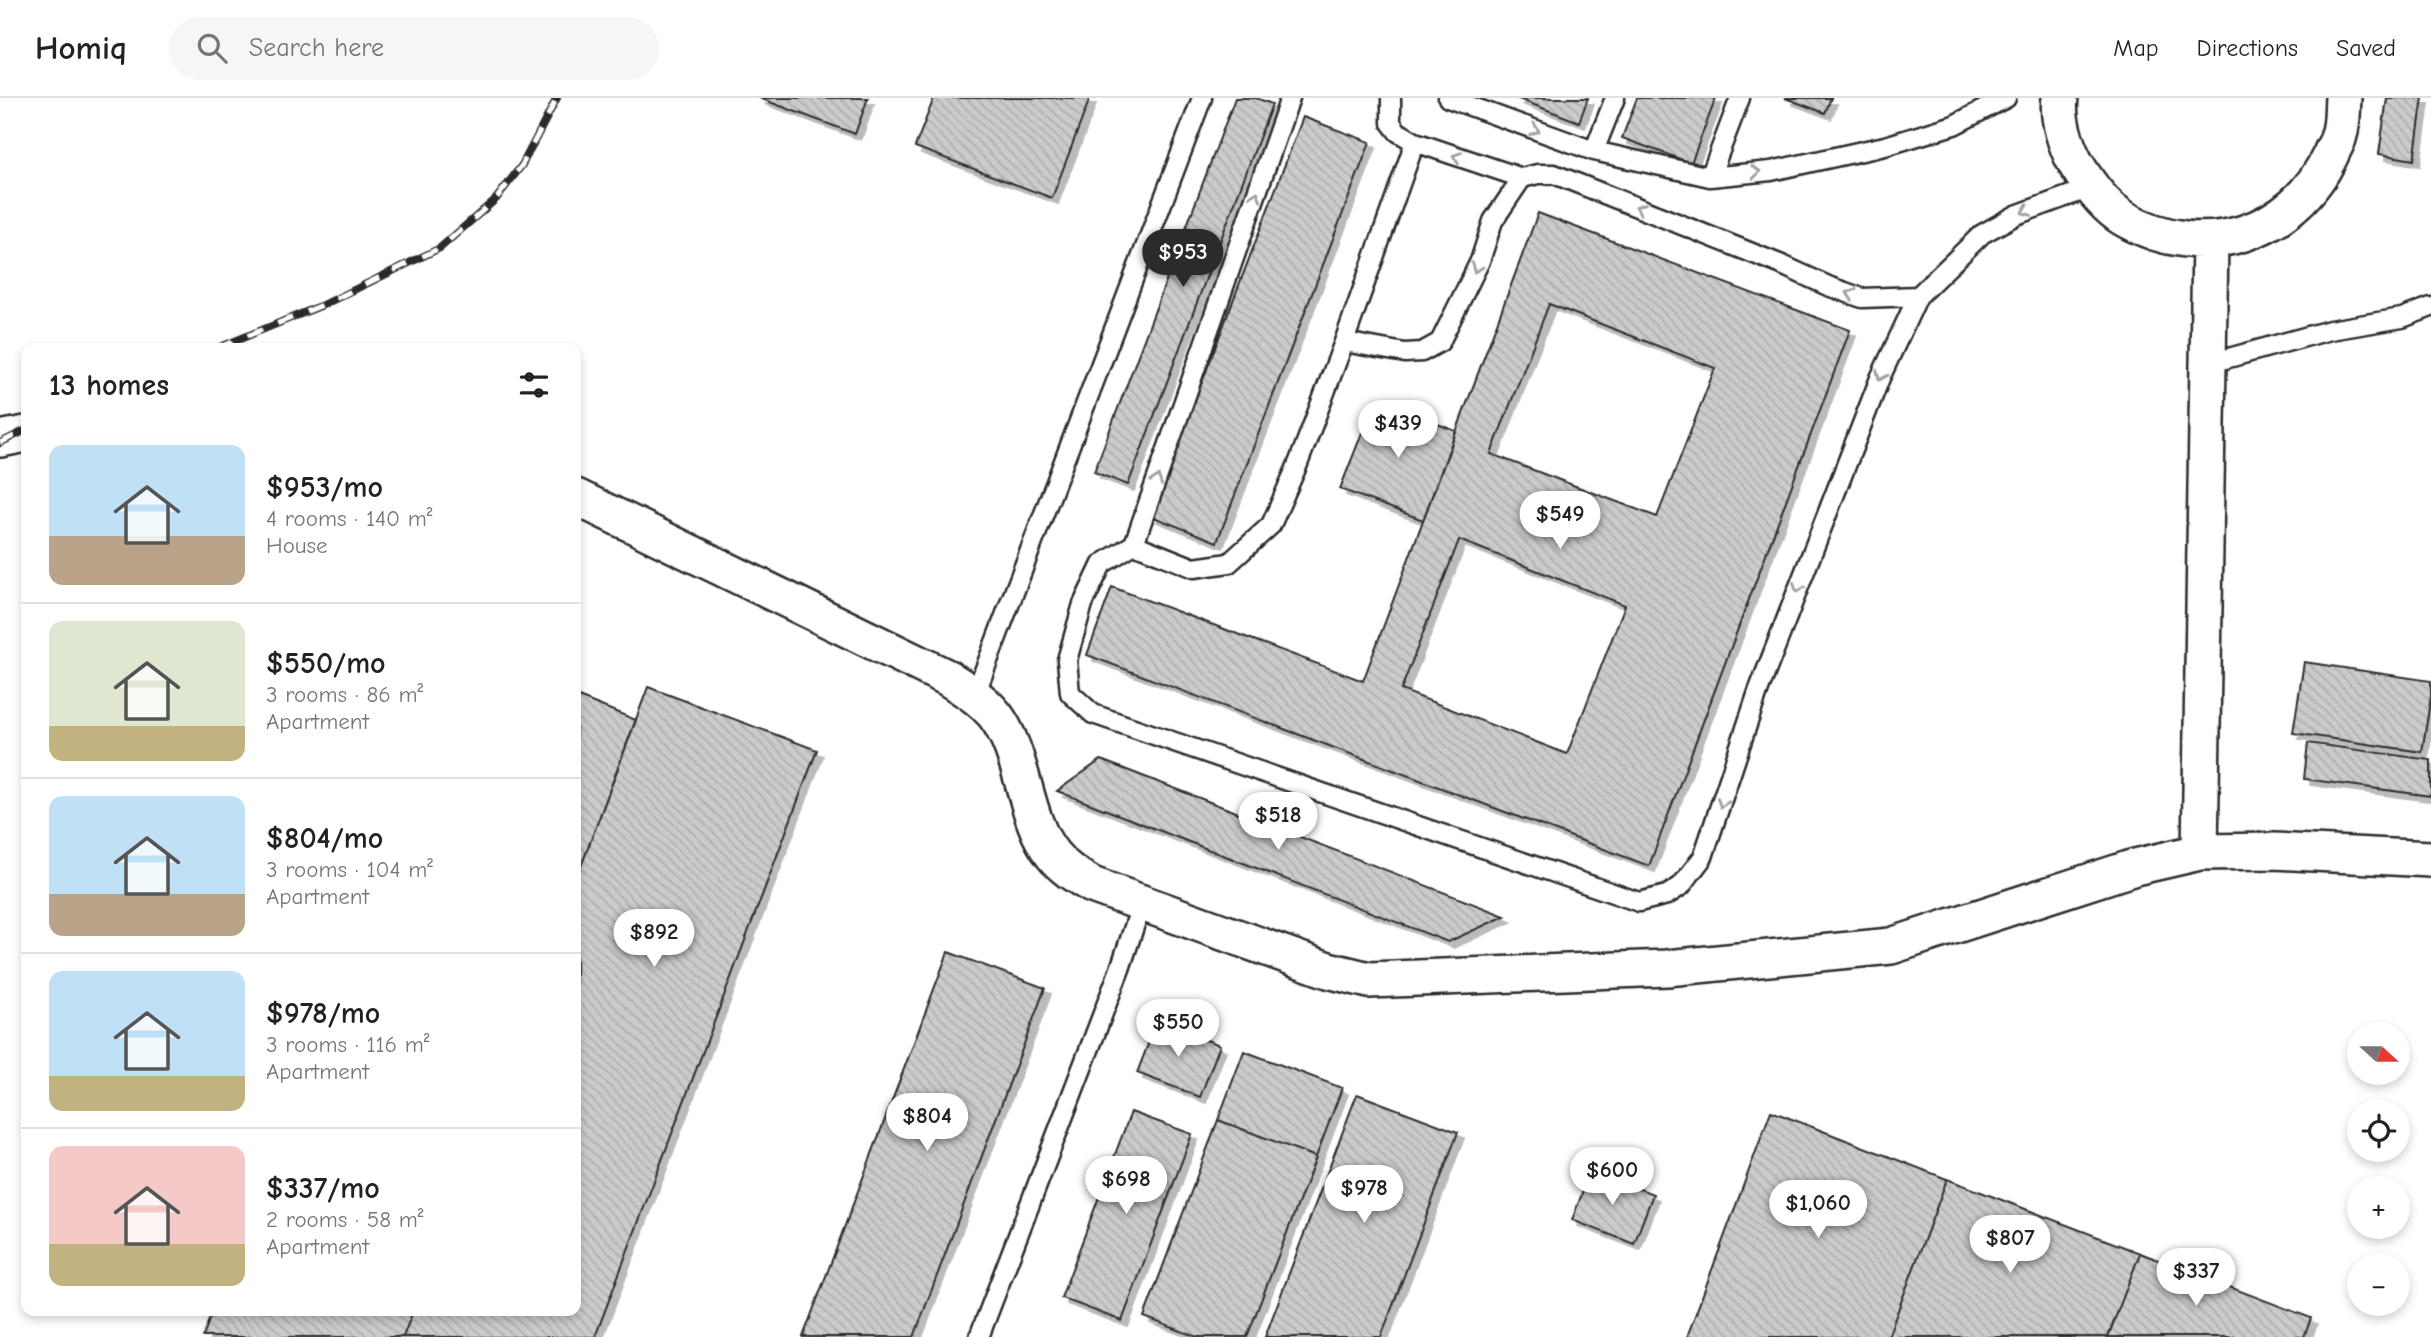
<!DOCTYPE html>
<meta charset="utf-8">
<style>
body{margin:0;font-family:"Comic Neue",sans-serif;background:#f6f6f6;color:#222;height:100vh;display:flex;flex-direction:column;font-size:26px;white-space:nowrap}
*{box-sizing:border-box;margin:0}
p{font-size:23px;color:#767676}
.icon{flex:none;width:38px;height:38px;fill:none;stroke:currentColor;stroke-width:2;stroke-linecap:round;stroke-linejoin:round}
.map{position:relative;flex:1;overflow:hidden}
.sheet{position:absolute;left:21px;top:245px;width:560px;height:973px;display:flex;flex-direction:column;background:#fff;border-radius:14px;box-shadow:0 4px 10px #0003}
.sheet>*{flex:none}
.needle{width:46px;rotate:111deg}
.controls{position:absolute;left:2347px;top:924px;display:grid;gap:14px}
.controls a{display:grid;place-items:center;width:63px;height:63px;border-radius:50%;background:#fff;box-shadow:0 4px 10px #0003;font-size:35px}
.price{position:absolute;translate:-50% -60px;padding:0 16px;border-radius:24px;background:#fff;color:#222;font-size:23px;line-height:46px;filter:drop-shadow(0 2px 4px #0008)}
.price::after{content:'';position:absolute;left:50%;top:42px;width:21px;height:16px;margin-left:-10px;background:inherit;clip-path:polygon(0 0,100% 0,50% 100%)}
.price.current{background:#2b2b2b;color:#fff}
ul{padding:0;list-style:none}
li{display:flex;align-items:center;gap:21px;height:175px;padding:0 28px}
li+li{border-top:2px solid #e0e0e0}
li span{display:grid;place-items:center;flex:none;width:196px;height:140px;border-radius:14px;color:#555}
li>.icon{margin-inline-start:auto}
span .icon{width:84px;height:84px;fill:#fffc;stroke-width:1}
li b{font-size:30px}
h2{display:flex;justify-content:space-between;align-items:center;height:84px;padding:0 28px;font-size:30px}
header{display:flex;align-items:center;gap:42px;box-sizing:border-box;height:98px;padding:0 35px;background:#fff;border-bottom:2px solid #e0e0e0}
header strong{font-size:33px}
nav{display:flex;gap:38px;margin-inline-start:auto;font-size:24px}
.search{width:490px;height:63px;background:#f6f6f6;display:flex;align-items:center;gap:18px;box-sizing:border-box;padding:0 24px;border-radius:38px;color:#767676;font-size:26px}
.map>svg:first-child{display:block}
.building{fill:url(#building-back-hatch);stroke:#2b2b2b;stroke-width:2;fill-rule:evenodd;filter:url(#shadow)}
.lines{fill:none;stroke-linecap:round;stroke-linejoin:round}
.lane-casing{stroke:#2b2b2b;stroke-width:23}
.street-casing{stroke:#2b2b2b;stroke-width:40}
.lane{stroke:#fff;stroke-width:18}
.street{stroke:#fff;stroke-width:35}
.rail-casing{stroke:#2b2b2b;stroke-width:8}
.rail{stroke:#fff;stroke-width:5;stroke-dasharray:16;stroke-linecap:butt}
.oneway{stroke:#a0a0a0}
</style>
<header>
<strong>Homiq</strong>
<div class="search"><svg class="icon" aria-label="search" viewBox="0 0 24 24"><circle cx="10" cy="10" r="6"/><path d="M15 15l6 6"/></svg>Search here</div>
<nav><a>Map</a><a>Directions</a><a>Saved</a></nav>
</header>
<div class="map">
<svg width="2431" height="1239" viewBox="0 0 2431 1239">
<defs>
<pattern id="building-back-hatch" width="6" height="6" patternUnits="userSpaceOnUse" patternTransform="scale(1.75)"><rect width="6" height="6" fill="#cbcbcb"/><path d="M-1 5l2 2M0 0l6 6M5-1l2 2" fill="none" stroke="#aeaeae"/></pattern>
<filter id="shadow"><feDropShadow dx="6" dy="6" stdDeviation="0" flood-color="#0004"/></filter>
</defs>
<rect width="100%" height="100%" fill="#fff"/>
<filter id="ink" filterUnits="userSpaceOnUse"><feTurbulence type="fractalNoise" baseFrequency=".0143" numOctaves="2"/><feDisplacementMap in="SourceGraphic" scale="14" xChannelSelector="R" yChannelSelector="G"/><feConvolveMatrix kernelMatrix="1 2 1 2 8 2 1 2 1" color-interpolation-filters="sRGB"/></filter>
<g filter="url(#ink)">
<path class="building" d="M759,0h109l-13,36z
M934,0h156l-38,100 -137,-51z
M1235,0h21l16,6 -144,381 -34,-13z
M1516,0h72l-9,24z
M1637,0h79l-25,65 -69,-25z
M1785,0h46l-6,15z
M2387,0h36l-9,62 -35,-6z
M1303,19l67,25 -153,400 -66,-26z
M1538,115l312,117 -201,536 -562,-211 25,-68 251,94zM1549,206l166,64 -58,149 -166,-63zM1459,442l166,65 -58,149 -166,-64z
M1375,302l81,31 -33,89 -83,-31z
M2304,564l127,19v15l-9,56 -129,-19z
M648,589l169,63 -222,587h-192l10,-26h163v-431z
M576,598l60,24 -60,160z
M2308,645l123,17v36l-127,-17z
M1101,662l404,156 -57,26 -391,-151z
M948,854l97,36 -131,349h-111z
M1157,923l63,24 -20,52 -63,-24z
M1244,953l98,37 -26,69 -98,-37z
M1357,996l101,38 -77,205h-116z
M1771,1013l176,68 -59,158h-201z
M1131,1014l61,22 -70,187 -61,-23z
M1218,1022l98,37 -69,180h-50l-53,-20z
M1591,1072l62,24 -19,50 -62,-24z
M1947,1081l193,74 -32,84h-220z
M2140,1155l171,65 -7,19h-196z
M212,1213h201l-10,26h-200z"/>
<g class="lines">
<g class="lane-casing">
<path id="lane" d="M1391,0v25l7,9 17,10 107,36
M1448,0l146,53 116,26 61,-6 114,-25 69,-21 52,-27
M1415,44l-71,200 -46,122 -27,61 -42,38 -35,5 -60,-24 -32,20 -19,40 -16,56 3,33 23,21 546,188 28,-7 14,-9 22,-29 55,-165 122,-314 38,-82 64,-62 34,-19 74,-27
M1594,53l21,-53
M1710,79l30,-79
M1344,244l61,11 17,-1 18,-10 40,-81 13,-40 29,-43 16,-4h16l228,91 46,21 34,12 56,-2
M2207,266l123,-34 72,-12 29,-11
M1134,446l156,-446
M975,597l227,-597
M979,1239l141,-368 22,-66"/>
</g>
<g class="street-casing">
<path id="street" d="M2060,0c-3,21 6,48 16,66 12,20 28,43 49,55 77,44 169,16 206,-65 2,-6 7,-12 8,-19 4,-11 3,-25 4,-37
M0,341l26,-5
M576,399l372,181c17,11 34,21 47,37 30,39 28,104 58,140 10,13 24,21 39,30l236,85 41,10 298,-12 224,-22 244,-79 65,-15 74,-1 157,8
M2200,754l10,-611"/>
</g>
<use href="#lane" class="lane"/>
<use href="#street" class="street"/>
<g class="rail-casing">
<path id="rail" d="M218,250l107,-44 115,-56 56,-49 26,-34 35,-67
M0,345l26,-13"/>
</g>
<use href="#rail" class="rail"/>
</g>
<defs><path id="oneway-chevron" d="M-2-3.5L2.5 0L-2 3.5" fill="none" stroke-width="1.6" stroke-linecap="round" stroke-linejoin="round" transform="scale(1.75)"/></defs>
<g class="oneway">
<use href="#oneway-chevron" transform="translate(1535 32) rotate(20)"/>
<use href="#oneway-chevron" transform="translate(1457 59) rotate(-162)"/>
<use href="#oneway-chevron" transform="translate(1756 74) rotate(-6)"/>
<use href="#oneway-chevron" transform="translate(1256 98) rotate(-71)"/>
<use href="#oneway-chevron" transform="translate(1640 110) rotate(-158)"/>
<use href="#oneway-chevron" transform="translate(2026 113) rotate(159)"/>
<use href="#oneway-chevron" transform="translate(1476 170) rotate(114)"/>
<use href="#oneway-chevron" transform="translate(1851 196) rotate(-161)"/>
<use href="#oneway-chevron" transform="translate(1881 278) rotate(113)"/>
<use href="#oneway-chevron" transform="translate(1157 382) rotate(-71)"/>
<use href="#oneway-chevron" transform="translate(1798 490) rotate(111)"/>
<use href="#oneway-chevron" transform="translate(1722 705) rotate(109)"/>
</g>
</g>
</svg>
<div class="controls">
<a><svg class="needle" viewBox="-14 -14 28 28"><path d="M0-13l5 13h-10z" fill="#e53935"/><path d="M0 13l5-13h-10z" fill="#767676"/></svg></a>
<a><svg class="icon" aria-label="locate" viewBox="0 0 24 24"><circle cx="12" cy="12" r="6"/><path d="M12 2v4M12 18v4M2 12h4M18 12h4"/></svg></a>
<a>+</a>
<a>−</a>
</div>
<b class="price current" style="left:1183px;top:191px">$953</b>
<b class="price" style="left:1398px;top:362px">$439</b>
<b class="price" style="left:1560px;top:453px">$549</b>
<b class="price" style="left:1278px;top:754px">$518</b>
<b class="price" style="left:654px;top:871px">$892</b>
<b class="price" style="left:1178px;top:961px">$550</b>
<b class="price" style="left:927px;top:1055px">$804</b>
<b class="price" style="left:1612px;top:1109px">$600</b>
<b class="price" style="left:1126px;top:1118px">$698</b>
<b class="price" style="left:1364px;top:1127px">$978</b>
<b class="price" style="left:1818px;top:1142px">$1,060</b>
<b class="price" style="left:2010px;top:1177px">$807</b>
<b class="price" style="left:2196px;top:1210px">$337</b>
<section class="sheet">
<h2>13 homes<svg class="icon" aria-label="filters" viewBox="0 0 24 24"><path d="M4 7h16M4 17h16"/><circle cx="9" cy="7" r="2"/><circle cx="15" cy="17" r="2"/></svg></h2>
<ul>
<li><span style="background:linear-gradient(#bfe0f5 65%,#b9a48a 0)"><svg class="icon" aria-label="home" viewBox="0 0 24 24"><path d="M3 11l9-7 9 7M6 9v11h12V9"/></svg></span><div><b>$953/mo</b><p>4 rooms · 140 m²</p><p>House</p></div></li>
<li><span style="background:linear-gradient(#dfe7d0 75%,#c2b280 0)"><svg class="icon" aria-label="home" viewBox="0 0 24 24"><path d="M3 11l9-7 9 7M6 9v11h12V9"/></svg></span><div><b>$550/mo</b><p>3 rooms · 86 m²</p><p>Apartment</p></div></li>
<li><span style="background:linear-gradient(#bfe0f5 70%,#b9a48a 0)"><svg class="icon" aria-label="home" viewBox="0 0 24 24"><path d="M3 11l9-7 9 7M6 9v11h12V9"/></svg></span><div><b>$804/mo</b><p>3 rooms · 104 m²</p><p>Apartment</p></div></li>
<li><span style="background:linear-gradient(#bfe0f5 75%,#c2b280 0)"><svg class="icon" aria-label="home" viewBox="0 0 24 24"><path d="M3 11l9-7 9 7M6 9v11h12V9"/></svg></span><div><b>$978/mo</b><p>3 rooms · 116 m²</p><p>Apartment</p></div></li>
<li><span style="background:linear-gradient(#f6c9c9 70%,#c2b280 0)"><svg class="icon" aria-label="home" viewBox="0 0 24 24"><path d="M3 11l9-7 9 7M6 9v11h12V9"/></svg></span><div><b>$337/mo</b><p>2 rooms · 58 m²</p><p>Apartment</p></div></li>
</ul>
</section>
</div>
